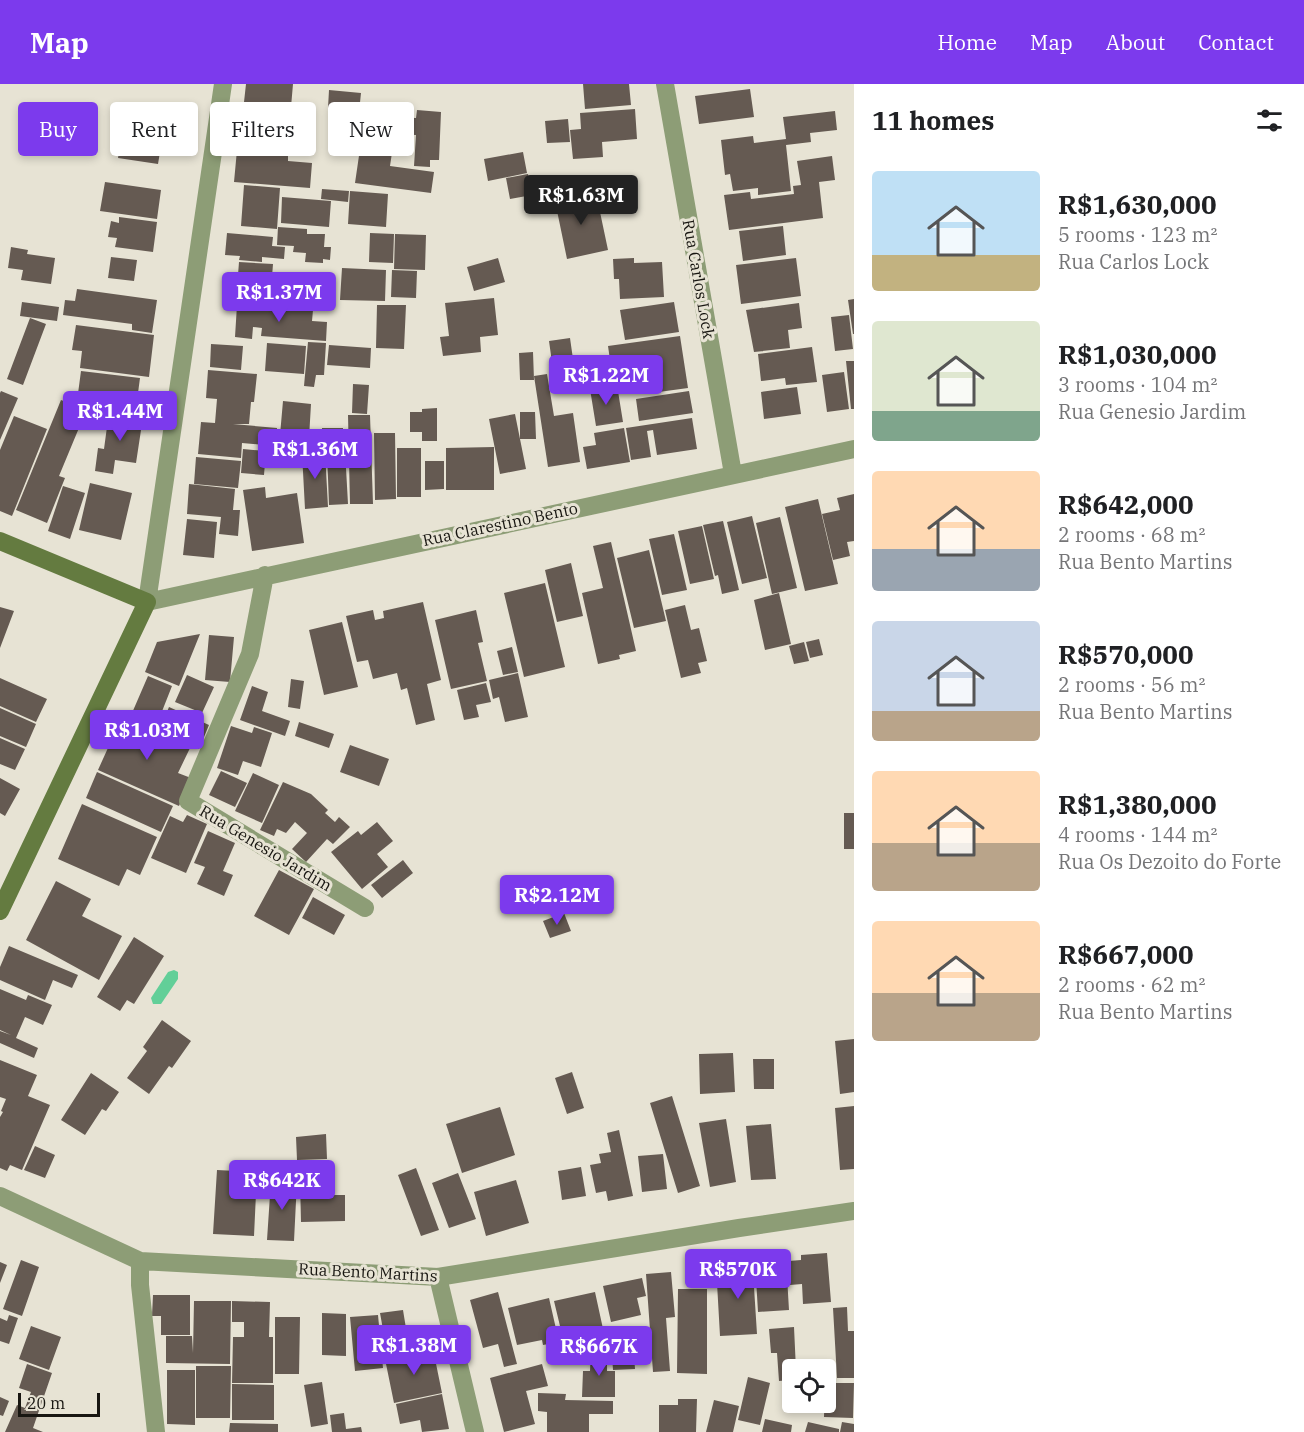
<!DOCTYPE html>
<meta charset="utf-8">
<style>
body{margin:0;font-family:"IBM Plex Serif",serif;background:#f6f6f6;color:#202124;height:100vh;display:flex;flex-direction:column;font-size:22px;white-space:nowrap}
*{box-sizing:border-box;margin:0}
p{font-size:20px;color:#757577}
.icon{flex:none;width:33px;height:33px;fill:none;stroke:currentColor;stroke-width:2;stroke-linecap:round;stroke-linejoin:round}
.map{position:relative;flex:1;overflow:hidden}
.sheet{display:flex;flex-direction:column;background:#fff;width:450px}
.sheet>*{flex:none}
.guide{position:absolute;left:18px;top:18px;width:570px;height:54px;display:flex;gap:12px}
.fabs{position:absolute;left:782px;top:1275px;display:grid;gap:12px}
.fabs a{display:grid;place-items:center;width:54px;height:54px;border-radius:6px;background:#fff;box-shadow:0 3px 9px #0003;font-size:30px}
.scale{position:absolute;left:18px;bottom:15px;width:82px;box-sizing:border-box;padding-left:6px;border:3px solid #181611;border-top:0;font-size:16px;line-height:21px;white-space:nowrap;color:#181611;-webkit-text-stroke:4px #e7e3d4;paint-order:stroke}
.price{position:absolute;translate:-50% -51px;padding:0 14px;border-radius:6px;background:#7c3aed;color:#fff;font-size:20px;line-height:39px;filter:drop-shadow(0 2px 3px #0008)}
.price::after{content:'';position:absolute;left:50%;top:36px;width:18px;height:14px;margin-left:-9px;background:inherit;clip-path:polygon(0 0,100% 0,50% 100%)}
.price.selected{background:#222;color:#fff}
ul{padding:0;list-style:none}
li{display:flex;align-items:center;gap:18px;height:150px;padding:0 18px}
li span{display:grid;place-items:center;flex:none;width:168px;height:120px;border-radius:6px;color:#555}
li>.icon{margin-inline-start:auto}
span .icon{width:72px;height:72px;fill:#fffc;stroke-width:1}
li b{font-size:26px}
h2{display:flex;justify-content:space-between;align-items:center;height:72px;padding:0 18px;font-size:26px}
.chip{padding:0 21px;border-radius:6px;background:#fff;box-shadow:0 3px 9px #0003;font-size:21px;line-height:54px}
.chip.selected{background:#7c3aed;color:#fff}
header{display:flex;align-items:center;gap:36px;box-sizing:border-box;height:84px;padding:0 30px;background:#7c3aed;color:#fff}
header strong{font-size:28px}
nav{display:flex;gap:33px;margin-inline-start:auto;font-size:21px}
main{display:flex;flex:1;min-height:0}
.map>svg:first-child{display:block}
.water{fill:#62cf98}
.building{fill:#655a52}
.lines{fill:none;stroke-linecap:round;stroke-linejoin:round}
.street{stroke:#8d9d76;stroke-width:18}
.secondary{stroke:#647b40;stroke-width:18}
.labels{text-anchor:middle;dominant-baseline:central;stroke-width:6;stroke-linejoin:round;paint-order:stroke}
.street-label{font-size:16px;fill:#181611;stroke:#e7e3d4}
</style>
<header>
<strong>Map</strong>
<nav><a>Home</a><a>Map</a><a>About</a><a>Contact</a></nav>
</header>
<main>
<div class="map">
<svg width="854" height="1348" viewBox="0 0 854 1348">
<rect width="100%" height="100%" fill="#e7e3d4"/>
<path class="water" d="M174,886l4,2v7l-17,25h-8l-2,-6 17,-26z"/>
<path class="building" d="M246,0h47l-2,23 -47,-5z
M583,0h46l2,21 -46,4z
M750,5l4,28 -55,7 -4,-28z
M329,6l32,3 -2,19 -31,-4z
M635,25l2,30 -35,3 1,15 -30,2 -3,-29 11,-1 -1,-16z
M417,26l24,2 -2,48h-9v7l-16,-1 2,-31 -23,-1v-17l23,1z
M835,27l2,19 -27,3 1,9 -25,3 5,46 -33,4v-7l-25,3 -3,-17 -5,1 -4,-35 32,-4 1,7 32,-4 -3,-22z
M568,35l2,23 -23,1 -2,-22z
M122,50l40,6 -4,24 -40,-6z
M361,58l32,4 -3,20 44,6 -3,21 -76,-10z
M237,66l51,4v7l24,2 -2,25 -76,-6z
M523,68l4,21 -39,8 -4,-22z
M832,72l3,24 -16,2 4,36 -94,12 -5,-35 26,-3 1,7 43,-5 -1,-8 8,-1 -4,-24z
M528,90l4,21 -22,4 -4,-21z
M105,98l56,8 -4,29 -57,-8z
M244,101l36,3 -3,41 -36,-3z
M322,105l27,2 -1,11 -27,-3z
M350,107l38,3 -2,33 -38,-3z
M596,109l12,57 -41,9 -12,-58z
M282,113l49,4 -2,26 -48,-4z
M119,133l38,5 -4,30 -38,-5 2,-9 -9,-1 3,-16 8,2z
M783,142l3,29 -43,6 -4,-30z
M278,143l29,2v5h18l-1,13h7l-1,13 -7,-1v4l-18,-1 1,-9 -13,-1 1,-6 -17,-1z
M227,149l46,4 -1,9 13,1 -1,12 -22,-2v5l-23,-2 1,-4 -15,-1z
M370,149l24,1 -1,29 -24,-1z
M395,150l31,1 -1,35 -31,-1z
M11,163l17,3 -1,4 28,4 -4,26 -30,-4 2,-10 -15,-2z
M111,173l26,3 -3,21 -26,-3z
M498,174l7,24 -31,9 -7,-24z
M634,174v5l28,-1 2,35 -44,2 -1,-20h-5l-1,-20z
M796,174l5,38 -60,8 -5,-39z
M239,178l34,2 -2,26 -34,-2z
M342,184l44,2 -1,31 -45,-1z
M392,186l25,1 -1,27 -25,-1z
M77,205l80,11 -5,33 -20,-3v-6l-69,-9 2,-15 10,1z
M494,214l4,37 -18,2 1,15 -38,4 -3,-19 9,-1 -4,-33z
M854,215v35h-1l-5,-34z
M22,218l37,5 -2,14 -37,-5z
M674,218l5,30 -54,8 -5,-30z
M799,219l3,25 -14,2 2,18 -36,4 -8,-42z
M237,221l76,5 -1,11 15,1 -1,19 -65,-5 1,-8 -9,-1 -1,12 -17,-2z
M377,221h29l-2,44 -28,-1z
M849,231l4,34 -18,2 -4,-34z
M30,234l16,6 -23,61 -16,-6z
M76,241l78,10 -5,42 -69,-9 2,-17 -10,-1z
M680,252l8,52 -44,6 -3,-24 -29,4 -4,-28z
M570,254l7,49 -21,4 -7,-50z
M308,258l18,1 -2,32h-8l-2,12 -10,-1z
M267,259l39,3 -2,28 -39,-3z
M211,260l32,2 -2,24 -31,-3z
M329,261l42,3 -1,20 -43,-3z
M812,263l5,35 -31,3 -1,-7 -24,3 -3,-27z
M533,268l1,28h-14l-1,-27z
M846,277h8v48h-3z
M208,286l49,4 -3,28h-3l-2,22h-16l44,4 -1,18 -34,-3 -1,15 -43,-4 3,-32 14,1 2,-24 -11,-1z
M81,287l59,7 -4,30 -13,-1 -1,5 -42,-5v-6h-3z
M844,288l5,37 -22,3 -5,-37z
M547,290l7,42 19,-3 7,49 -32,5 -14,-91z
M353,300l16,1 -2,29 -15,-1z
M617,301l6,37 -27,4 -6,-37z
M797,303l4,27 -37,5 -3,-27z
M1,307l17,7 -18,42v-47z
M689,307l4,22 -54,8 -3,-22z
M61,316l25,11 -27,65 6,2 -18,45 -31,-13z
M283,317l28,3 -2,34 -29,-3z
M437,324v33h-15v-9h-12v-20h12v-3z
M109,328l34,5 -7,46 -21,-3 -2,14 -18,-3 3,-23 6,1z
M520,328h15l1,27h-16z
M515,330l11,55 -26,5 -11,-55z
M348,331h22l3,89h-23z
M14,332l33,13 -35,87 -12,-5v-61z
M692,334l5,31 -40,6 -4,-25 -6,1 4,26 -20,3 -5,-32z
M322,344h21v19l-21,1z
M624,344l6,34 -43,7 -4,-22 13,-2 -2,-12z
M374,349h21l1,66 -21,1z
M494,363v43h-48v-42z
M397,364h24v49h-24z
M243,365l23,2 -2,24 -23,-2z
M345,366l3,54 -19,1 -2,-54z
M325,368l3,55 -23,2 -3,-56z
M196,373l45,4 -3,27 -44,-4z
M425,377h19v28l-19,1z
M90,399l42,10 -11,47 -42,-10z
M189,400l46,5 -2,21h7l-2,26 -19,-2 2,-17 -34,-3z
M63,402l22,7 -15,46 -22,-8z
M265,403l1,11 31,-5 7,50 -52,8 -9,-61z
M854,410v47l-7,1 3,14 -17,4 -11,-46 18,-4 -3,-12z
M818,415l20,85 -33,7 -20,-84z
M752,432l15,62 -25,6 -15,-62z
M780,433l17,71 -25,6 -16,-71z
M187,435l30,3 -3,36 -31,-3z
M723,437l16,69 -17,4 -4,-19 -3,1 -12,-51z
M702,442l12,53 -24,5 -12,-53z
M674,450l13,56 -25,5 -13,-56z
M611,458l25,109 -17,4 1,4 -22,5 -16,-71 21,-5 -10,-42z
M649,466l17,71 -32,7 -17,-70z
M571,479l12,53 -26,6 -12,-52z
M545,499l20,84 -41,10 -20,-84z
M779,509l12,51 -26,6 -11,-50z
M423,518l18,78 -14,4 8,36 -19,5 -9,-37 -6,2 -4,-17 -24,6 -5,-19 -11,2 -11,-46 27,-6 2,10 9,-2 -1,-7z
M685,521l6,25 8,-2 8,33 -9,2 3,10 -20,5 -16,-68z
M0,523l14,4 -14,37z
M476,526l7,32 -5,1 9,38 -36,8 -16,-69z
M342,538l16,65 -34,8 -15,-65z
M200,550l-21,52 -34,-14 12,-30z
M209,551l25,2 -4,45 -25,-2z
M819,555l4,16 -13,3 -4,-16z
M804,558l5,19 -15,3 -5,-18z
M512,563l6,25 -15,3 -6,-24z
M518,589l10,44 -23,5 -6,-25 -6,2 -4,-19z
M187,591l27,12 -12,26 -27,-11z
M148,592l24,10 -15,38 -25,-11z
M0,594l47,21 -11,23 -36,-16z
M291,595l13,2 -4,28 -12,-2z
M486,599l5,19 -15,3 3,12 -15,3 -7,-30z
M252,602l16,6 -6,19 28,10 -5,15 -45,-16z
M169,623l40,18 -10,24 -40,-18z
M0,624l36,16 -10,23 -26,-11z
M122,633l68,31 -12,25 13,5 -12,28 -81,-36z
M299,638l35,12 -5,14 -34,-12z
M231,642l21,7 2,-6 18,6 -11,34 -18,-6 -5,14 -21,-7z
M0,654l25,11 -10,21 -15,-6z
M350,661l39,14 -10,27 -39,-14z
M221,687l26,12 -12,24 -26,-12z
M97,688l76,34 -12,26 -75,-34z
M253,689l26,12 -17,38 -27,-12z
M0,694l20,11 -15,27 -5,-3z
M283,698l28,12 17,16 -3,3 10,9 4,-5 11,10 -17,17 -6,-5 -21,23 -14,-13 15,-16 -12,-11 -9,11 -9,-4 -3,7 -14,-6z
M82,720l75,33 -17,38 -13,-6 -8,17 -61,-27z
M844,729h10v36h-10z
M187,731l20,9 -21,49 -35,-15 19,-42 13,6z
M377,738l16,19 -16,13 11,13 -26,22 -31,-37 27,-21 3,4z
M208,747l27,12 -12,28 10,4 -9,21 -27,-12 8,-17 -11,-4z
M403,776l10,13 -31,25 -11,-13z
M279,786l35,19 -25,46 -35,-19z
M56,797l35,18 -9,17 40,20 -23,44 -73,-40z
M313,813l32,18 -11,20 -32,-17z
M564,829l7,18 -21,7 -7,-17z
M134,853l30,19 -30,48 -7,-4 -7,11 -23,-14z
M9,862l69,29 -6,13 -19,-8 -8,20 -45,-20v-13z
M0,905l26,11 2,-5 24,10 -9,20 -18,-8 -9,21 22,10 -4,10 -34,-15v-12l11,4 -11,-5z
M162,936l29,21 -19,27 -3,-2 -20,28 -22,-16 20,-27 -4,-4z
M854,955v53l-14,2 -5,-53z
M733,969l2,39 -35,2 -1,-40z
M753,975h21v30h-20z
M0,976l37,15 -9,21 22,9 -28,65 -12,-5 -3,6 -7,-3v-51l3,-5 -2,-1 5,-12 -6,-2z
M572,988l12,36 -17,6 -12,-36z
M91,989l28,19 -13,19 -4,-2 -17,26 -24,-15z
M672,1012l28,90 -22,7 -28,-90z
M854,1022v63l-14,1 -5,-62z
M500,1023l15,48 -53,18 -16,-49z
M726,1035l10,63 -26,5 -11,-64z
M771,1040l5,55 -25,1 -5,-54z
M619,1046l14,66 -25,5 -2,-10 -10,2 -6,-28 11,-2 -2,-9 12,-2 -4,-19z
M326,1050l1,25 -30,1 -1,-23z
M35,1062l20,9 -10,23 -21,-8z
M663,1070l4,35 -25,3 -4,-36z
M296,1080h28v13h10v18h11v26l-44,1 -1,-42h-4z
M581,1083l5,29 -24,4 -4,-29z
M416,1084l23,62 -18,6 -23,-61z
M217,1086l40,2 -3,64 -41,-2z
M458,1089l18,46 -27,9 -17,-45z
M271,1096l26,1 -3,60 -27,-1z
M516,1096l13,43 -43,13 -12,-44z
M827,1169l4,49 -28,2 -1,-20 -12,1 -1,-24 12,-1v-5z
M752,1172l5,78 -37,2 -3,-53 16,-1 -2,-25z
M786,1175l3,51 -31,2 -3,-51z
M21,1176l18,7 -17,49 -19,-7z
M0,1178l7,3 -7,18z
M699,1180h13v23h-14z
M671,1188l4,45 -9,1 4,53 -17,1 -7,-98z
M642,1194l4,18 -9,2 4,17 -30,7 -8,-36z
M678,1205h29v85l-30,-1z
M498,1208l19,72 -13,3 -6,-23 -15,4 -13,-48z
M595,1208l10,46 -40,9 -11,-46z
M153,1211h37v40h-29v-19h-9z
M549,1214l10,44 -16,3 -1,-5 -25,5 -9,-37z
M194,1217h37l-1,63 -64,-1v-27h26l1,17z
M232,1217l38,1 -1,35h4v46h-41l1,-46h11v-15h-12z
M847,1223l1,24h6v47h-17l-4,-70z
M403,1226l7,43 -22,4 -8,-44z
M322,1229l24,1v42l-24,-1z
M9,1231l9,3 -9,26 -9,-3v-23l7,3z
M378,1231l5,53 -28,3 -5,-54z
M275,1233h25l-1,57h-24z
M31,1242l30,11 -12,33 -30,-11z
M632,1242l3,43 -22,1 -3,-43z
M794,1243l2,43h-4v10l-13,1 -2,-28h-6l-2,-24z
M433,1265l9,44 -48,10 -9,-44z
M591,1265h16v22h8v26h-33l1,-26h7z
M27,1280l25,9 -19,55 10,4h-38l12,-27 8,3 6,-16 -12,-4z
M542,1280l6,22 -22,5 9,33 -31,8 -14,-54z
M196,1282h35l-1,52h-34z
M167,1286h28v55l-28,-1z
M748,1293l22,6 -10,42 -22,-5z
M322,1298l6,42 -17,3 -7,-42z
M825,1299h29l-1,35 -29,-1z
M232,1300l42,1v35h-42z
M538,1309l28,1 -1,6 48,1v13h-24v18h-42v-20l-9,-1z
M442,1310l7,35 -27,3 -2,-12 -20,4 -4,-20z
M0,1313l9,4 -6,15 -3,-1z
M678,1315h19l-1,33h-37v-27h19z
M714,1316l25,6 -6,26h-27z
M344,1329l2,16 15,-2 1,5h-30l-2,-17z
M765,1335l27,6 -1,7h-29z
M808,1338l31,7v3h-34z
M842,1338l12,2v8h-14z
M230,1339l48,1v8h-49z"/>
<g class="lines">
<path class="street" d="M223,0l-76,518 707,-153
M665,0l68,390
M265,491l-15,79 -62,147 177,107
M0,1112l140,65 298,16 301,-49 115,-17
M140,1177v24l16,147
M438,1193l37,155"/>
<path class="secondary" d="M0,457l147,61 -147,309"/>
</g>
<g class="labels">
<g class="street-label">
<text transform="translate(699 195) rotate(80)">Rua Carlos Lock</text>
<text transform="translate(500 440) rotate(-12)">Rua Clarestino Bento</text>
<text transform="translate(266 764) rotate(31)">Rua Genesio Jardim</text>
<text transform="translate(368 1188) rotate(3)">Rua Bento Martins</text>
</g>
</g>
</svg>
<div class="fabs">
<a><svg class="icon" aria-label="locate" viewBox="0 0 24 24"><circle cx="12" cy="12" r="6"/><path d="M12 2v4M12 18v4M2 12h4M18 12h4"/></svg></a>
</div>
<div class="scale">20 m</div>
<b class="price selected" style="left:581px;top:142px">R$1.63M</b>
<b class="price" style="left:279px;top:239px">R$1.37M</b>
<b class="price" style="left:606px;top:322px">R$1.22M</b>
<b class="price" style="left:120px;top:358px">R$1.44M</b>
<b class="price" style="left:315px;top:396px">R$1.36M</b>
<b class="price" style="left:147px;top:677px">R$1.03M</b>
<b class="price" style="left:557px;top:842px">R$2.12M</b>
<b class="price" style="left:282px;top:1127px">R$642K</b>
<b class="price" style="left:738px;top:1216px">R$570K</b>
<b class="price" style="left:414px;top:1292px">R$1.38M</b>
<b class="price" style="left:599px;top:1293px">R$667K</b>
<div class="guide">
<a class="chip selected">Buy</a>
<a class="chip">Rent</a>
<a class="chip">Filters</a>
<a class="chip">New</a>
</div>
</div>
<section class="sheet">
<h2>11 homes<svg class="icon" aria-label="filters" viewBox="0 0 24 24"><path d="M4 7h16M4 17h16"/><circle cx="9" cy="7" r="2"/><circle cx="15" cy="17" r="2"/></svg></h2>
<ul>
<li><span style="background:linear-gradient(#bfe0f5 70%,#c2b280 0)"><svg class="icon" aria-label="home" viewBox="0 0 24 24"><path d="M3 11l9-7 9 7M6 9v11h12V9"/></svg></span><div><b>R$1,630,000</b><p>5 rooms · 123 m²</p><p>Rua Carlos Lock</p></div></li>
<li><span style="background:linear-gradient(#dfe7d0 75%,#7fa58c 0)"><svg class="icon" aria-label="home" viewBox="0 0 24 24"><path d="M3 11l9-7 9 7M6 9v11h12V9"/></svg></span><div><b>R$1,030,000</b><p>3 rooms · 104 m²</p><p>Rua Genesio Jardim</p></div></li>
<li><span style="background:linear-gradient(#ffd9b3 65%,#9aa5b1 0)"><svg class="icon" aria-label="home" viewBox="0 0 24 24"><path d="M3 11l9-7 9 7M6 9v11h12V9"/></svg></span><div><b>R$642,000</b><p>2 rooms · 68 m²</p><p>Rua Bento Martins</p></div></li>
<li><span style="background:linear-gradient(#c9d6e8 75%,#b9a48a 0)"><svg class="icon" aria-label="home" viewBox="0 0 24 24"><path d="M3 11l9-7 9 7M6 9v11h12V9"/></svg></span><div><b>R$570,000</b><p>2 rooms · 56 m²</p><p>Rua Bento Martins</p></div></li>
<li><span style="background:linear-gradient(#ffd9b3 60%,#b9a48a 0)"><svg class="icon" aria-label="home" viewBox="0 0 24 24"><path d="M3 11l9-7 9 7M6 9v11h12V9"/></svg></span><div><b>R$1,380,000</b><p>4 rooms · 144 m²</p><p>Rua Os Dezoito do Forte</p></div></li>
<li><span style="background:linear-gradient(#ffd9b3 60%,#b9a48a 0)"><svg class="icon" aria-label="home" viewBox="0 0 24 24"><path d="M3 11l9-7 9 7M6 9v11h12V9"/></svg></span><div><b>R$667,000</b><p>2 rooms · 62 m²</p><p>Rua Bento Martins</p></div></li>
</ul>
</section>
</main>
